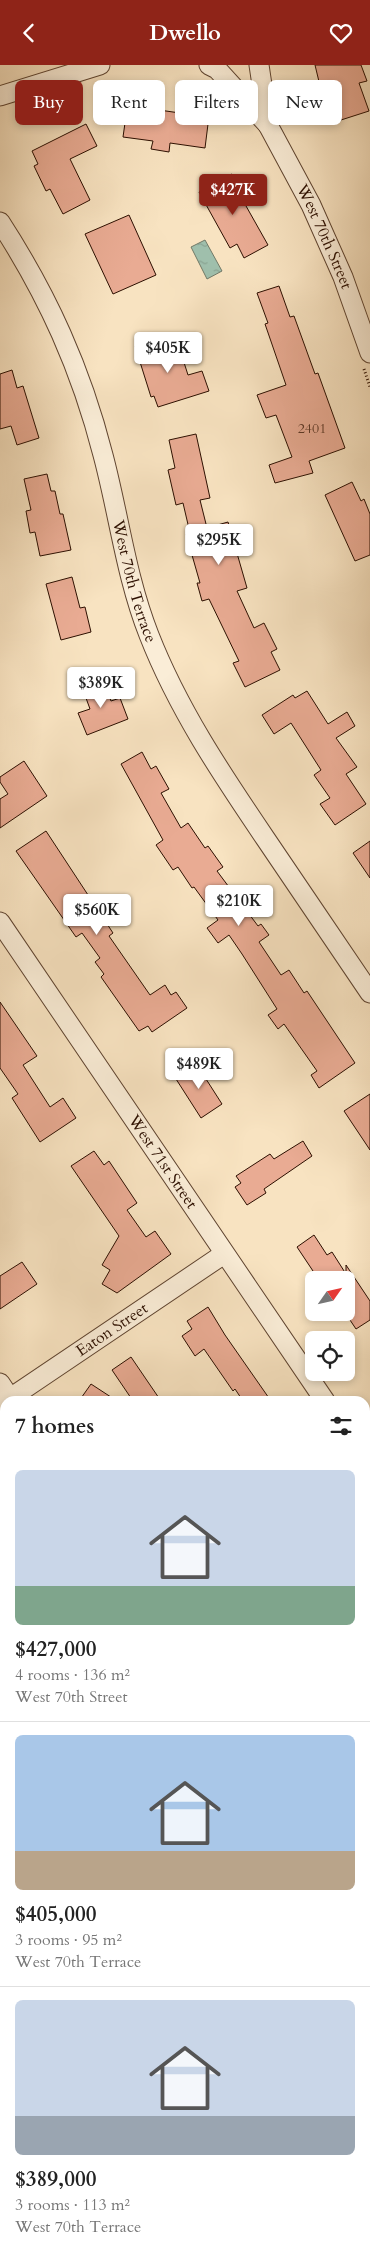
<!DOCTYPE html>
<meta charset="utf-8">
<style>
body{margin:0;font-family:Cardo,serif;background:#f2f2f2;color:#222;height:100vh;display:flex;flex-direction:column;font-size:19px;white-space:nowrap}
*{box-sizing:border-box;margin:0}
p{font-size:16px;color:#767676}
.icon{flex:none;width:28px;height:28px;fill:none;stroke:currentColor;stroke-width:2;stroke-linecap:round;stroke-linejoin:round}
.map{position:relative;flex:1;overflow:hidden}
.details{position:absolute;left:0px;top:1331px;width:370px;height:866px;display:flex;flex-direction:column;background:#fff;border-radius:15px 15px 0 0;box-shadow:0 2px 8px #0003}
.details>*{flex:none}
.guide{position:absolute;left:15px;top:15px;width:340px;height:45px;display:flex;gap:10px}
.needle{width:32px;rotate:56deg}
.tools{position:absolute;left:305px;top:1206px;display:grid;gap:10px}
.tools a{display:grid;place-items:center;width:50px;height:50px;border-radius:8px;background:#fff;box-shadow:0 2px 8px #0003;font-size:25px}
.price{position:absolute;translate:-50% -42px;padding:0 11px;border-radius:5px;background:#fff;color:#222;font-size:16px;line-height:32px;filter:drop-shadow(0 1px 2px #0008)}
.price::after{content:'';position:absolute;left:50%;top:30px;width:15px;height:11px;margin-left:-8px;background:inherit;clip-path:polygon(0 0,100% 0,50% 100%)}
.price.on{background:#8f2418;color:#fff}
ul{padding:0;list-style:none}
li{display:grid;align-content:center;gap:10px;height:265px;padding:0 15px}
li+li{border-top:1px solid #e0e0e0}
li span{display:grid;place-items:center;height:155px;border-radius:8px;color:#555}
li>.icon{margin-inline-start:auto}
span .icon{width:90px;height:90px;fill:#fffc;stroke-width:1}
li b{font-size:21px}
h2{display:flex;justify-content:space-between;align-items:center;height:60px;padding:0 15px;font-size:21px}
.chip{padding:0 18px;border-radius:8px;background:#fff;box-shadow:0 2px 8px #0003;font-size:18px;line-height:45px}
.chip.on{background:#8f2418;color:#fff}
header{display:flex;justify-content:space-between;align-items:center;height:65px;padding:0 15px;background:#8f2418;color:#fff;font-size:22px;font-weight:800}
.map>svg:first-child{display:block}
.water{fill:url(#water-ripples);stroke:#717967}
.building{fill:#e9ab93;stroke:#2c0f00}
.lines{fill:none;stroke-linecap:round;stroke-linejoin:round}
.minor-casing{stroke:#5f4430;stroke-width:21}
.major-casing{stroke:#2c0f00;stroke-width:26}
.path{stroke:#2c0f00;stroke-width:3;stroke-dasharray:1 2.5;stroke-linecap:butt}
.minor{stroke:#faedd7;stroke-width:19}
.major{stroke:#ecc280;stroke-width:24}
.labels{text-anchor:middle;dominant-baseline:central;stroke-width:5;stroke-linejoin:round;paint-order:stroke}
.number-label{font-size:14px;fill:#5b3625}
.street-label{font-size:16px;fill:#2c0f00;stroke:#faedd7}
</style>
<header><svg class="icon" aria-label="back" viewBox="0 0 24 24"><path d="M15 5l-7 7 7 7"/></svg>Dwello<svg class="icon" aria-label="heart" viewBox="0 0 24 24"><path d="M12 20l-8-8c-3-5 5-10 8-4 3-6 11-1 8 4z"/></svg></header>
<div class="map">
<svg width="370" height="2197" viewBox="0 0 370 2197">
<defs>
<pattern id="water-ripples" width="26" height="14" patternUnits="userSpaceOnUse" patternTransform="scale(1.25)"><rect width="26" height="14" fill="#9fbfac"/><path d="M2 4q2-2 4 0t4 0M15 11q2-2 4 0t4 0" fill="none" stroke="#89a392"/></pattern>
</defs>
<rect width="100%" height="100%" fill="#f8e3c1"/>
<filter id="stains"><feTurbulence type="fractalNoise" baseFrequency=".004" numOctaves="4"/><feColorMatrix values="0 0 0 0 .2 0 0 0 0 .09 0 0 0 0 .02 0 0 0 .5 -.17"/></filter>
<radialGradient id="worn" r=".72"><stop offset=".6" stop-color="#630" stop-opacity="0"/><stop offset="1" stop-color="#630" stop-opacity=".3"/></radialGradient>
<path class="water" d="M205,175l17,31 -15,8 -16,-32z"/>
<path class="building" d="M315,0h46l6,16 -8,2 10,28 -28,9 -8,-20 -6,2 -4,-13 -2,1z
M145,43l35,5v3l11,2 -1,4 18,2 -3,24 -35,-5 -1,9 -18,-3 2,-8 -30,-4 4,-28 18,2z
M86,59l11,22 -27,13 20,41 -27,14 -13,-25 -4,2 -12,-25 4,-2 -6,-13z
M232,109l8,15 -3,1 31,55 -24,13 -7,-14 -7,4 -31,-56z
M129,150l27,60 -43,19 -28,-60z
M279,221l11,31 4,-1 21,58 3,-1 27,75 -36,13 4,12 -38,10 -6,-18 23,-8 -16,-42 -10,3 -9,-23 29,-10 -21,-61 3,-1 -11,-30z
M164,272l5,17 12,-1 7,22 14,-4 7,20 -51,16 -4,-11 -3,1 -16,-51z
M12,305l5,18 6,-2 16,52 -22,7 -6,-19 -11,3v-55z
M196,369l14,64 -10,2 7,28 21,-6 19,66 -10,3 17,37 10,-5 13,26 -6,3 9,18 -35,17 -12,-24 6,-2 -30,-62 -7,2 -5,-18h3l-14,-49 4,-1 -7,-30 -7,2 -8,-35 7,-2 -6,-28z
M47,409l4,17h4l5,23h3l8,36 -31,6 -5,-24 -5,1 -4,-22 5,-1 -7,-31z
M352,417l9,19 3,-2 6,15v41l-15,6 -30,-66z
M72,512l8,31 5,-1 6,25 -30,8 -15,-56z
M102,614l9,22 9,-3 8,21 -41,16 -9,-22 12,-4 -8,-22z
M307,626l21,33 19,-12 8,14 -19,12 21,29 -11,7 20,30 -31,21 -15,-21 10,-6 -16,-23 7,-5 -30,-47 -17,11 -12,-19 31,-20 2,3z
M142,687l9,17 5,-3 13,23 -8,4 20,35 7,-5 17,25 3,-2 15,21 -6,4 41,55 3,-2 8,11 -10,7 22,33 8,-5 15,23 3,-2 48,72 -36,25 -8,-13 6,-4 -33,-47 -6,5 -10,-14 9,-6 -35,-55 -13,-19 -11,8 -11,-15 11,-8 -24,-33 -2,1 -14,-21 -5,3 -17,-25 7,-5 -42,-76z
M24,696l23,35 -47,32v-29l8,-5 -8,-12v-5z
M46,766l67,102 -4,3 41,59 15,-10 6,10 5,-3 11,16 -35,24 -4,-6 -9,5 -38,-54 3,-3 -9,-12 5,-4 -18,-25 -6,4 -60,-86z
M370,776v37l-17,-25z
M0,937l37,54 -14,9 27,42 13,-9 13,20 -36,24 -28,-44 6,-4 -18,-26z
M202,997l9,14 -5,3 16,25 -21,14 -25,-39z
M370,1029v56l-26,-39z
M303,1076l9,15 -48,33 2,4 -19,12 -12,-18 6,-4 -5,-7 34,-22 4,5z
M94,1086l10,14 5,-4 28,42 -10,7 19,27 9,-6 16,23 -54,39 -15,-9 8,-14 -8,-5 17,-29 -48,-70z
M314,1170l13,20 5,-3 14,22v-9l24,36v19l-14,9 -10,-15v-34h-27l-22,-33z
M22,1197l15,22 -37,25v-33z
M208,1242l17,28 46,66h-28l-8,-12 -2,2 -29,-42 -9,7 -13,-20 10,-7 -5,-8z
M131,1292l17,25 13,19h-28l-21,-31z
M91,1319l26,17h-38z"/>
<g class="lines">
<g class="minor-casing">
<g id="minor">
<path d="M209,0l8,4 51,56"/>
<path id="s1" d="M259,0l9,60 43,80 32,72 27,76"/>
<path d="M0,31l100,-31"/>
<path id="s2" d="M0,157c48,74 81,147 103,233 16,60 23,122 46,180 29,74 72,138 116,203 35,52 70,103 105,155"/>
<path id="s3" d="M0,857l325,479"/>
<path d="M0,1318l12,18"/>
<path id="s4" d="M0,1340l224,-151"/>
<path d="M365,1395l5,7"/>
<path d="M0,1782l5,7"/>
<path d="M365,1831l5,8"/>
<path d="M256,2192l3,5"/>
</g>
</g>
<g class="major-casing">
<path id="major" d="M365,1774l5,-3
M0,2015l5,-4"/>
</g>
<path class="path" d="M364,304l6,18"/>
<use href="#minor" class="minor"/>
<use href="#major" class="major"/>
</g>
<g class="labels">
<g class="number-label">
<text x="312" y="363">2401</text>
</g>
<g class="street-label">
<text stroke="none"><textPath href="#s1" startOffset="186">West 70th Street</textPath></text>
<text stroke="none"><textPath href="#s2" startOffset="386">West 70th Terrace</textPath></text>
<text stroke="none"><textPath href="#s3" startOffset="290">West 71st Street</textPath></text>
<text stroke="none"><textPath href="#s4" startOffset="135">Eaton Street</textPath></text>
</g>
</g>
<rect width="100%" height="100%" filter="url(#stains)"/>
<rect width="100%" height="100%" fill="url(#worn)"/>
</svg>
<div class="tools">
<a><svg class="needle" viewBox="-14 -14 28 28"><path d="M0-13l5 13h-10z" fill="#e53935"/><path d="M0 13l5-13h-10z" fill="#767676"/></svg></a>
<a><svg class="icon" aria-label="locate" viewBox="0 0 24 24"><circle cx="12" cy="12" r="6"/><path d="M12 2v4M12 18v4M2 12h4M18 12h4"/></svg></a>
</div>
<b class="price on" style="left:233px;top:151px">$427K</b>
<b class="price" style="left:168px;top:309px">$405K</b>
<b class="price" style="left:219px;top:501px">$295K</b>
<b class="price" style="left:101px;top:644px">$389K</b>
<b class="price" style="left:239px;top:862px">$210K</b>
<b class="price" style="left:97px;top:871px">$560K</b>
<b class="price" style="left:199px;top:1025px">$489K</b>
<div class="guide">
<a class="chip on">Buy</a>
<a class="chip">Rent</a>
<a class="chip">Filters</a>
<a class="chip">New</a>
</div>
<section class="details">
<h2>7 homes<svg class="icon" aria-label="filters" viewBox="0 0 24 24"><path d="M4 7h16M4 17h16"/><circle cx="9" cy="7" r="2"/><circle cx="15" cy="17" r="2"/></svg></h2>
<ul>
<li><span style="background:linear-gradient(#c9d6e8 75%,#7fa58c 0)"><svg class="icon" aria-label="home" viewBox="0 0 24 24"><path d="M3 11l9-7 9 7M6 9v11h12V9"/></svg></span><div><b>$427,000</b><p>4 rooms · 136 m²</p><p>West 70th Street</p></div></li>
<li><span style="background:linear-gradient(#a9c7e8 75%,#b9a48a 0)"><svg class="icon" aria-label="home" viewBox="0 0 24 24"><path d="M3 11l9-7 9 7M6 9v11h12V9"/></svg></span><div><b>$405,000</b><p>3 rooms · 95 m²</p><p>West 70th Terrace</p></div></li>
<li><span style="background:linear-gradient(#c9d6e8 75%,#9aa5b1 0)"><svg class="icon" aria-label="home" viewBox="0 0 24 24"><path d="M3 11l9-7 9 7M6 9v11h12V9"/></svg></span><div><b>$389,000</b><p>3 rooms · 113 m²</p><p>West 70th Terrace</p></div></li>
</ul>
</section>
</div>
